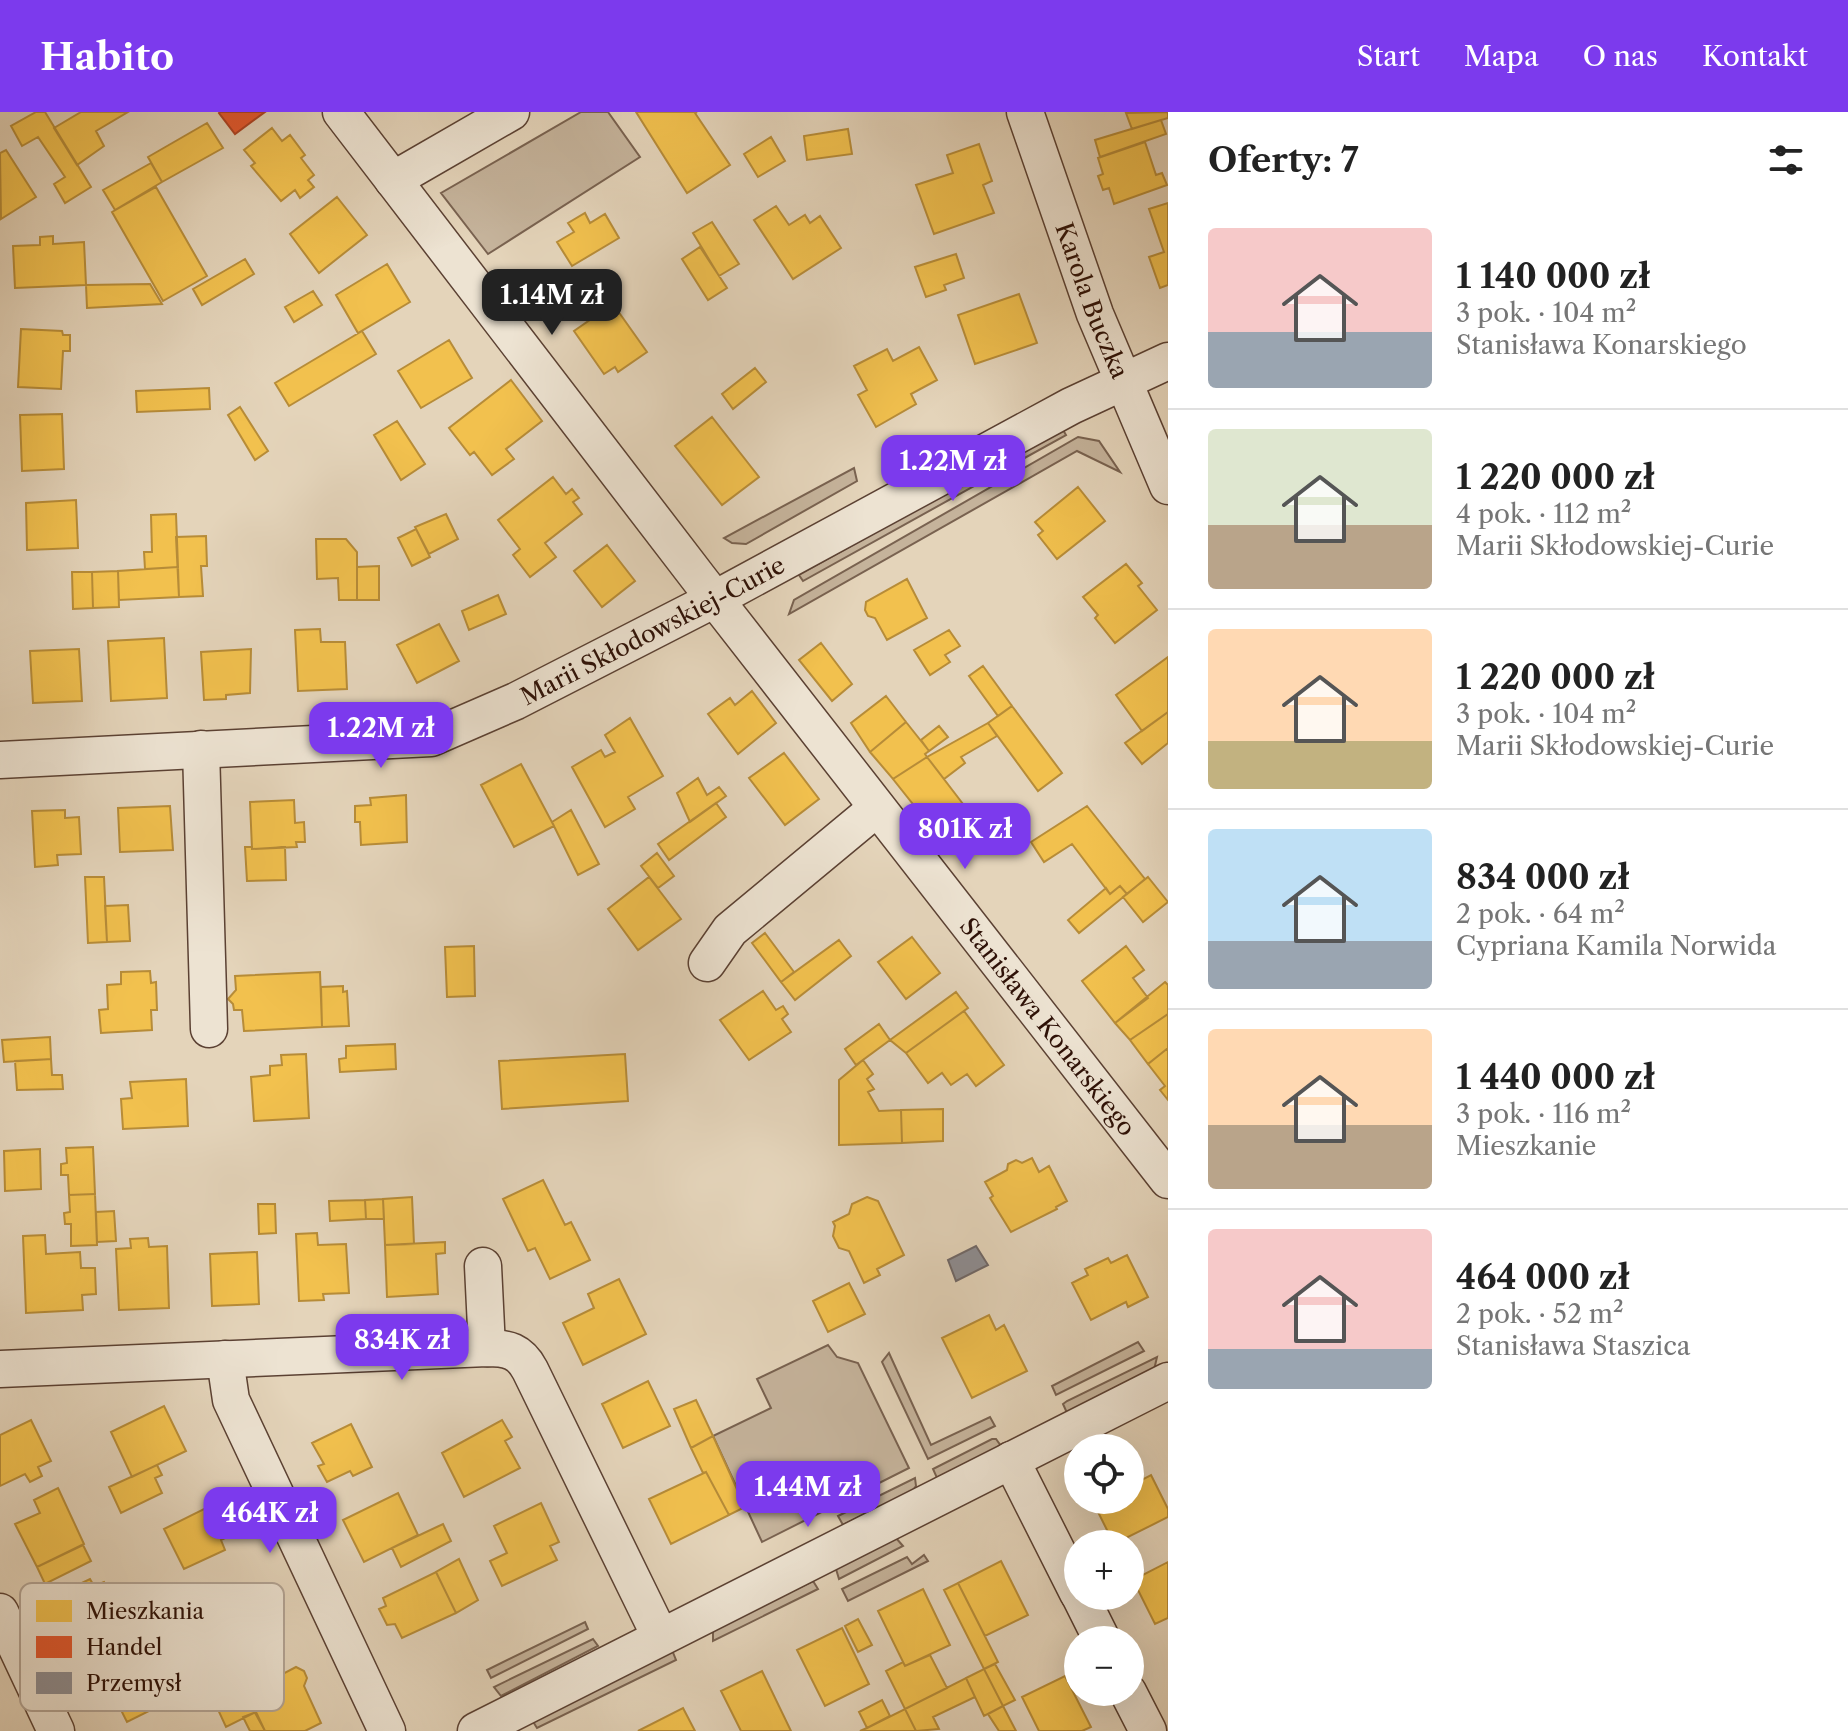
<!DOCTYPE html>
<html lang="pl">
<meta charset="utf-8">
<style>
body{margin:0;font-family:"Libre Caslon Text",serif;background:#f2f2f2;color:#222;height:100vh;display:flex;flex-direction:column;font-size:30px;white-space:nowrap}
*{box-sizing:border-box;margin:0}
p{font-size:26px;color:#767676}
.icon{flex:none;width:44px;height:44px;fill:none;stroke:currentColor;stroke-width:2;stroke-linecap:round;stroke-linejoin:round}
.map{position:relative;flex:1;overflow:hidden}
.drawer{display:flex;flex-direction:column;background:#fff;width:680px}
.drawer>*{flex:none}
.tools{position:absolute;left:1064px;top:1322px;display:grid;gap:16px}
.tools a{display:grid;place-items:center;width:80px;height:80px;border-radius:50%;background:#fff;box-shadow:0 8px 32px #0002;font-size:40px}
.price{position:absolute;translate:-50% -68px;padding:0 18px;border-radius:16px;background:#7c3aed;color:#fff;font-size:26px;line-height:52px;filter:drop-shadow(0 2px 4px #0008)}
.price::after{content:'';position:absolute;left:50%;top:48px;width:24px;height:18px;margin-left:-12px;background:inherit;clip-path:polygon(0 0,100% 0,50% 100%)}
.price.on{background:#222;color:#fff}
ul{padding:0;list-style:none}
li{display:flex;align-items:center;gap:24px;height:200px;padding:0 40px}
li+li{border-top:2px solid #e0e0e0}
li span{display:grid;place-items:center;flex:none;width:224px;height:160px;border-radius:8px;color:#555}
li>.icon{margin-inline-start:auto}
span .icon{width:96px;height:96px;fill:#fffc;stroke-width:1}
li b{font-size:34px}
h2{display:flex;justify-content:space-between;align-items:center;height:96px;padding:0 40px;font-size:34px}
header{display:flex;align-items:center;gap:48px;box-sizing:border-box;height:112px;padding:0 40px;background:#7c3aed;color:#fff}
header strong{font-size:38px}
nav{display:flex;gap:44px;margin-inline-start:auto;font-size:28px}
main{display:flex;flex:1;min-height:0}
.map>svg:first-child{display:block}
.green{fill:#c5b39b;stroke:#796250;stroke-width:2}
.homes{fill:#f2c14e;stroke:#b78c38;stroke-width:2}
.shops{fill:#e4572e;stroke:#ad4222;stroke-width:2}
.industry{fill:#8d8d92;stroke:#706868;stroke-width:2}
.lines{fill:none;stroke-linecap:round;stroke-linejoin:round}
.minor-casing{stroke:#5b4133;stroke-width:39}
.minor{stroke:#ede3d2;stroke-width:36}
.labels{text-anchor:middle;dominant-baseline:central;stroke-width:8;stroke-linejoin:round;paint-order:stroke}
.street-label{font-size:24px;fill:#2d1006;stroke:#ede3d2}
.key{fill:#ede3d2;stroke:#b3a495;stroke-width:2}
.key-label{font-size:22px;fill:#2d1006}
</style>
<header>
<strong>Habito</strong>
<nav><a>Start</a><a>Mapa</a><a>O nas</a><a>Kontakt</a></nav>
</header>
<main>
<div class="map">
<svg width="1168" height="1619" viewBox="0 0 1168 1619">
<rect width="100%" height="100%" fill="#e4d4ba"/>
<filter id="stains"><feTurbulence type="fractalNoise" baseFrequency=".0025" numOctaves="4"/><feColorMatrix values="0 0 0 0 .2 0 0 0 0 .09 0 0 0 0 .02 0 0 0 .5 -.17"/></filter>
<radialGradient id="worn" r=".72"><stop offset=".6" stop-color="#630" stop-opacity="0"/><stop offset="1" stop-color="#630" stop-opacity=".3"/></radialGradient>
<path class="green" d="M581,0h27l32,45 -152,97 -47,-61z
M1062,316l4,7 -263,146 -4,-6z
M1078,325l21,4 21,31 -43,-21 -288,163 5,-14z
M854,356l3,13 -111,63 -14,-1 -8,-5z
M1138,1230l6,9 -88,44 -4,-9z
M828,1233l9,12 21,6 51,105 -147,74 -49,-106 58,-28 -14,-29z
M889,1241l42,92 59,-28 5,9 -67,33 -46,-97z
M1157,1245l-3,13 -87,43 -4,-9 4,-3z
M992,1327h4l5,7 -64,32 -4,-9z
M915,1366l1,8 -4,5 -69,34 -5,-9z
M896,1426l7,8 -64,33 -3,-10z
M924,1443l4,6 -80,40 -6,-12 65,-32 5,7z
M813,1469l5,8 -105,52v-12z
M585,1510l3,7 -97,49 -4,-8z
M593,1527l5,7 -97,50 -7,-9z
M672,1538l4,10 -139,68 -5,-8z"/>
<path class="homes" d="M36,0h9l46,75 -26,16 -11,-19 11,-7 -27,-40 -16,9 -11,-20z
M81,0h47l-32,19 8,15 -27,19 -23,-37z
M636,0h61l-2,1 35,52 -43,28z
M1168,0v6l-36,11 -6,-16z
M1161,8l5,14 -66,23 -5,-17z
M207,11l16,25 -61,34 -14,-25z
M272,16l10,13 8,-6 15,20 -4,3 13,17 -6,5 6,7 -14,11 -5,-8 -14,11 -30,-35 4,-3 -11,-13z
M848,17l4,25 -45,6 -3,-24z
M771,25l14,24 -27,16 -14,-23z
M1145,30l11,33 6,-2 5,12 -53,19 -5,-16 -6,2 -5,-14 5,-2 -5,-16z
M979,32l13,37 -9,4 11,28 -60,21 -18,-49 37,-12 -6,-18z
M6,38l30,47 -35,22 -1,-66z
M151,51l11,19 -47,28 -12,-20z
M156,75l51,89 -44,25 -51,-89z
M337,85l30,38 -48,38 -29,-39z
M1168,91v82l-8,3 -11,-31 15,-5 -15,-43z
M776,94l13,19 16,-10 5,8 10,-7 21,32 -48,31 -39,-59z
M585,101l5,10 15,-9 14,24 -47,28 -15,-24 17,-10 -6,-9z
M712,110l27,42 -20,12 -26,-43z
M53,124v8l31,-2 2,43 -71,3 -2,-42 27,-1v-8z
M700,135l27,41 -19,12 -26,-41z
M956,142l8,24 -20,7 2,5 -20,7 -11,-30z
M245,147l9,15 -52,31 -9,-16z
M387,152l23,38 -52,31 -22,-38z
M150,172l12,20 -75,4 -1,-23z
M313,179l9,14 -28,17 -9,-15z
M1019,182l18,49 -62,21 -17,-49z
M613,192l34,48 -29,20 -3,-5 -11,7 -30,-43z
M21,217l41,2 1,4h7v16h-7l-2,38 -43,-2z
M362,219l14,23 -87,52 -14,-23z
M449,228l23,38 -51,30 -23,-37z
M919,235l18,33 -26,14 5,10 -40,23 -18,-32 9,-5 -13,-24 33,-17 6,12z
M755,256l11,14 -33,27 -11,-15z
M511,268l31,41 -36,28 8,10 -22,16 -18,-23 -4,3 -21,-27z
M209,276l1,21 -73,3 -1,-21z
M240,295l28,44 -13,9 -27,-45z
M62,302l2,55 -42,2 -2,-56z
M712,305l47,60 -37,28 -47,-59z
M397,309l28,43 -24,16 -27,-45z
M553,365l13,17 6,-5 7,9 -6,4 9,12 -37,29 11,14 -26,20 -17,-22 7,-6 -22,-29z
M1078,375l27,34 -48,38 -19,-24 5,-4 -8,-9z
M76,388l2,48 -51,2 -1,-47z
M176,402l2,53 -33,2 -1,-17h8l-1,-37z
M446,402l12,25 -29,15 -14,-27z
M416,417l14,28 -18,9 -14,-28z
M206,424l1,30h-6l2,30 -24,1 -3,-60z
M316,427h30l11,13v48h-18l-1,-22 -21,1z
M607,433l28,36 -33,26 -28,-36z
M1126,452l16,19 -4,3 19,24 -42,33 -20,-25 3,-3 -15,-18z
M379,454v34h-22v-33z
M178,455l1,30 -60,3 -1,-29z
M118,459l1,36 -26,1 -1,-36z
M72,460h20l1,36 -20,1z
M907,467l20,39 -40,22 -12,-22 -7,-2 -3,-6 1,-8z
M498,483l8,19 -37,16 -7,-19z
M439,512l20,37 -42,22 -20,-38z
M320,517l1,13h24l2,47 -49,2 -3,-61z
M949,518l11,16 -15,9 5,7 -20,13 -16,-25z
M164,526l3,60 -56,3 -3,-60z
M821,531l31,41 -20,17 -33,-41z
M79,537l3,52 -49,2 -3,-52z
M251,537l-1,44 -24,2v4l-22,1 -3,-48z
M1168,545v55l-26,19 -26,-36z
M983,554l29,40 -14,10 -29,-40z
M752,579l24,32 -38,31 -30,-40 22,-16 5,7z
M886,584l20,26 -36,30 -19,-29z
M1012,594l50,67 -24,18 -50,-68z
M1168,600v31l-26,21 -17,-21z
M630,606l33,58 -35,21 7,12 -30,18 -33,-60 29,-17 4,7 10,-5 -10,-17z
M906,610l23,29 -4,3 2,3 -34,22 -23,-27z
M988,611l9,13 -36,21 4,6 -21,16 -17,-22z
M939,614l9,11 -19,14 -8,-11z
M784,641l35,46 -34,26 -36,-47z
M927,645l36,47 -31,24 -39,-49z
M521,652l33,62 -40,21 -33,-62z
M698,666l9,17 12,-8 7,9 -36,26 -13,-29z
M406,683l1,47 -46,3 -1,-23h-5v-16l16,-1 -1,-7z
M294,688l1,23 9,-1 1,20h-9l1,5 -45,2 -2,-47z
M716,691l10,14 -57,43 -11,-16z
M170,694l3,44 -53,2 -2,-44z
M1087,694l58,73 -18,15 -7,-8 -10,8 -38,-50 -28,18 -13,-20z
M65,698v8l14,-1 2,37 -24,1 1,10 -23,2 -3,-56z
M571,698l28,54 -21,11 -26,-53z
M245,735h7v2l33,-2 1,33 -39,1z
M657,741l17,23 -16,12 -17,-22z
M85,765h19l3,65 -19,1z
M649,765l32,42 -43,31 -30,-41z
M1148,765l20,25 -25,20 -20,-25z
M1120,774l7,8 -48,39 -11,-13 38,-32 4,6z
M128,793l2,36 -23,1 -2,-36z
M765,821l29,39 -13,10 -29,-39z
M912,825l28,36 -34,26 -28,-37z
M839,828l12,16 -56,44 -14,-18z
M474,834l1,50 -28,1 -2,-50z
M1126,834l18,24 -11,8 15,20 -33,25 -33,-42z
M150,859l1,12 5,-1 1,28h-6l1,20 -51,3 -2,-23 9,-1 -1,-24 14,-1v-12z
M320,860l2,55 -78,4 -2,-21h-8l-1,-6 -5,-5 8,-9 -1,-14z
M1165,870l3,3v29l-38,26 -15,-17z
M343,874v6l4,-1 2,35 -27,1 -1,-40z
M763,879l13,19 7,-4 5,8 -6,5 9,13 -42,28 -29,-40z
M956,880l12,16 -62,45 -16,-13z
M964,899l40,54 -28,21 -9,-12 -16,11 -9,-12 -14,10 -22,-30z
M1168,902v34l-20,16 -18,-24z
M879,912l11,16 -34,25 -11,-16z
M50,925l1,22 -47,3 -2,-22z
M395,932l1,25 -56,3 -1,-13 7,-1v-12z
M1168,936v52l-8,-10 5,-4 -17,-22z
M306,942l3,64 -55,3 -3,-44 19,-2v-9l12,-1 -1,-10z
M625,942l3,47 -126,8 -3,-48z
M51,947l1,16h10l1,14 -46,1 -2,-29z
M863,948l10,14 -6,5 7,10 -6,3 11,19 22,-1 1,33 -63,2v-65z
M186,967l2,47 -65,3 -2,-30 11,-1 -2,-16z
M943,997v32l-41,2 -1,-33z
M93,1035l2,47 -26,1 -1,-20h-7v-11l6,-1 -1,-15z
M40,1037l1,40 -36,2 -1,-40z
M1032,1046l7,14 10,-6 18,35 -11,6 1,2 -46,23 -21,-34 3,-2 -8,-14 22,-12 1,-6 8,-4 6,3z
M543,1068l22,45 6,-3 19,38 -40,19 -15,-31 -7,3 -25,-52z
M95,1082l2,51 -26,1v-22h-6l-1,-11 6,-1 -1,-17z
M412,1085l2,47 -29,1 -2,-46z
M867,1085l11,4 26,54 -27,14 3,6 -16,8 -15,-32 -10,-3 -6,-12 2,-10 -2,-4 16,-8 3,-10z
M383,1087l1,20h-18l-1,-19z
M365,1088l1,19 -36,2 -1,-20z
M258,1092h17l1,29 -17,1z
M114,1099l2,30 -19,1 -1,-30z
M317,1121l1,12 28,-1 3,49 -26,1 1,6 -25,1 -3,-67z
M45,1123l1,19 34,-2 1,16h14l1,26 -14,1 1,15 -57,3 -3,-77z
M148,1126l1,9 18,-1 2,62 -50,2 -3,-61 15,-1 -1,-9z
M445,1130v11l-9,1 2,40 -51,3 -2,-52z
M257,1140l2,52 -47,2 -2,-52z
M1127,1143l21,42 -20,10 -2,-5 -35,18 -19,-37 16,-8 -3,-6 23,-11 3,5z
M619,1167l27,55 -63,31 -20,-42 31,-15 -6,-14z
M849,1171l16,31 -37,18 -15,-31z
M989,1203l7,15 8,-5 23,46 -55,27 -30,-60z
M648,1269l22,45 -47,22 -21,-44z
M696,1288l17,36 -22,12 -17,-39z
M164,1294l22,45 -54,26 -21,-45z
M31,1308l20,41 -13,6 4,9 -12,6 -5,-8 -25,12v-51z
M502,1308l10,17 -7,4 15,27 -56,29 -22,-44z
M351,1312l21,43 -19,9 -3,-5 -23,11 -9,-16 6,-2 -12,-21z
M713,1324l32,71 -16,8 -23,-43 -3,1 -12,-25z
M157,1353l5,10 -7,3 7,15 -41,20 -12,-26z
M777,1357l11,21 -24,12 -11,-20z
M706,1360l23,43 -58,29 -22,-45z
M1151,1363l17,34v8l-54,27 -20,-40 8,-4h28v-14z
M58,1376l26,56 -47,23 -22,-43 25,-11 -6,-13z
M398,1381l20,42 -54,27 -21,-42z
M541,1391l18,39 -9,4 7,14 -55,26 -12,-25 17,-8 -13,-27z
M214,1392l15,32 -8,4 4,10 -41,19 -20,-40z
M443,1412l8,17 -50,26 -9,-19z
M83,1433l8,16 -46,23 -8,-17z
M459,1447l19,41 -22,13 -20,-41z
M1001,1449l27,54 -43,21 -27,-53z
M1168,1450v56l-13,6 -22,-44z
M436,1460l20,41 -54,25 -7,-14 -8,1 -8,-16 7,-3 -3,-8z
M90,1467l4,7 10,-4 29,60 -50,23 -27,-60 17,-8 -4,-8z
M958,1471l40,79 -14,7 -40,-79z
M923,1477l27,56 -45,21 -27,-55z
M858,1507l14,26 -14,7 -13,-26z
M842,1516l27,56 -44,22 -28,-56z
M148,1540l23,48 -44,22 -9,-18 -7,3 -15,-31z
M930,1543l17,33 -42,21 -19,-38 17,-9 2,4z
M995,1552l20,36 -12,6 -19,-37z
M296,1555l8,4 3,7 -3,8 17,37 -16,8h-40l-23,-42 37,-18 2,4z
M984,1557l19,37 -19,10 -18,-38z
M762,1559l29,60h-50l-20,-40z
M238,1560l7,16 -3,1 14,23 -30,15 -18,-39z
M1065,1564l26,51 -9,4h-43l-17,-34z
M966,1566l9,19 -42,20 6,12 -23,2 -11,-22z
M882,1588l8,16 -23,12 -8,-16z
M1003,1594l13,25h-17l-11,-17z
M683,1596l12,23h-57z
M905,1597l11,22h-56l7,-3z
M256,1600l9,19h-15l-7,-14z"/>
<path class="shops" d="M220,0h45l-30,22 -16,-21z"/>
<path class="industry" d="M976,1134l12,19 -32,16 -8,-21z"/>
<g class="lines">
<g class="minor-casing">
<g id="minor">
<path id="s1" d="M341,0l359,468 468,600"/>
<path id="s2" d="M1025,0l70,202 73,172"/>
<path d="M393,68l118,-68"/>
<path d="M201,637l8,280"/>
<path id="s3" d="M0,648l431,-22 85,-37 199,-102 356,-193 97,-45"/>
<path d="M707,851l23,-33 147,-122"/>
<path d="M483,1154l4,82"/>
<path d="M225,1247l6,41 156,331"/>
<path d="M0,1257l487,-21c21,0 33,3 43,22l130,266"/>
<path d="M1011,1348l67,133"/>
<path d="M1080,1484l22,44"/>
<path d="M0,1500l56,119"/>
<path d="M1128,1580l20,39"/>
<path d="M476,1619l692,-350"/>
</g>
</g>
<use href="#minor" class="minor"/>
</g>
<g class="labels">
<g class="street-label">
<text stroke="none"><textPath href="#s2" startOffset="200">Karola Buczka</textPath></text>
<text stroke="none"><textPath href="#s3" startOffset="678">Marii Skłodowskiej-Curie</textPath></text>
<text stroke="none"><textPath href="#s1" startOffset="1156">Stanisława Konarskiego</textPath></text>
</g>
</g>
<rect x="20" y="1471" width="264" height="128" rx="12" class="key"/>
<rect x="36" y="1488" width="36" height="22" fill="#f2c14e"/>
<rect x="36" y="1524" width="36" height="22" fill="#e4572e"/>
<rect x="36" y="1560" width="36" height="22" fill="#8d8d92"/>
<g class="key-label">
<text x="86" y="1507">Mieszkania</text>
<text x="86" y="1543">Handel</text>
<text x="86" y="1579">Przemysł</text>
</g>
<rect width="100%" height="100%" filter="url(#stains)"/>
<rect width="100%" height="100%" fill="url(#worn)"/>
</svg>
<div class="tools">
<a><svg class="icon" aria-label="locate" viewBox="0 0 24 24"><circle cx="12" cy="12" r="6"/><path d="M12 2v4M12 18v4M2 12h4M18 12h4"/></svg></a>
<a>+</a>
<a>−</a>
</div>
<b class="price on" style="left:552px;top:225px">1.14M zł</b>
<b class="price" style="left:953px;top:391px">1.22M zł</b>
<b class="price" style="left:381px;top:658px">1.22M zł</b>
<b class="price" style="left:965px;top:759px">801K zł</b>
<b class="price" style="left:402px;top:1270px">834K zł</b>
<b class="price" style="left:808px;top:1417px">1.44M zł</b>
<b class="price" style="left:270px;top:1443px">464K zł</b>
</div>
<section class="drawer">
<h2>Oferty: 7<svg class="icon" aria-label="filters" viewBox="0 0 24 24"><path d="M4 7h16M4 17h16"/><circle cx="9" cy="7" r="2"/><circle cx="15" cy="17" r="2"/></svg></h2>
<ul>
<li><span style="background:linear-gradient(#f6c9c9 65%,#9aa5b1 0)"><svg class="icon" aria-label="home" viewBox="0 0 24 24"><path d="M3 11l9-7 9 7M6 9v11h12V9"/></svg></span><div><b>1 140 000 zł</b><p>3 pok. · 104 m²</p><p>Stanisława Konarskiego</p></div></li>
<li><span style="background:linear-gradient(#dfe7d0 60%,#b9a48a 0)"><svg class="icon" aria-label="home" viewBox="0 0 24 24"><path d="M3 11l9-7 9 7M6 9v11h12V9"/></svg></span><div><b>1 220 000 zł</b><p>4 pok. · 112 m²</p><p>Marii Skłodowskiej-Curie</p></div></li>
<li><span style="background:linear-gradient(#ffd9b3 70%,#c2b280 0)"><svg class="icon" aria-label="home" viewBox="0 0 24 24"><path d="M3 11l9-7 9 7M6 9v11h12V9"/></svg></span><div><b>1 220 000 zł</b><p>3 pok. · 104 m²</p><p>Marii Skłodowskiej-Curie</p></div></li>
<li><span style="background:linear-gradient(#bfe0f5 70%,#9aa5b1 0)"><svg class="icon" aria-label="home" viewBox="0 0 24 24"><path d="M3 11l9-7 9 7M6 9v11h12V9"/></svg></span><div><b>834 000 zł</b><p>2 pok. · 64 m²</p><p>Cypriana Kamila Norwida</p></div></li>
<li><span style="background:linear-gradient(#ffd9b3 60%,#b9a48a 0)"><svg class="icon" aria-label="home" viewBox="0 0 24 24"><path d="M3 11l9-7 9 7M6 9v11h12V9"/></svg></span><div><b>1 440 000 zł</b><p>3 pok. · 116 m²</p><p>Mieszkanie</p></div></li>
<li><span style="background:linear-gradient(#f6c9c9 75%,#9aa5b1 0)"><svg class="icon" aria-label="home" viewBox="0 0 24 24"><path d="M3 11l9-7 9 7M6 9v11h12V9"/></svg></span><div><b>464 000 zł</b><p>2 pok. · 52 m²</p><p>Stanisława Staszica</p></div></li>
</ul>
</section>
</main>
